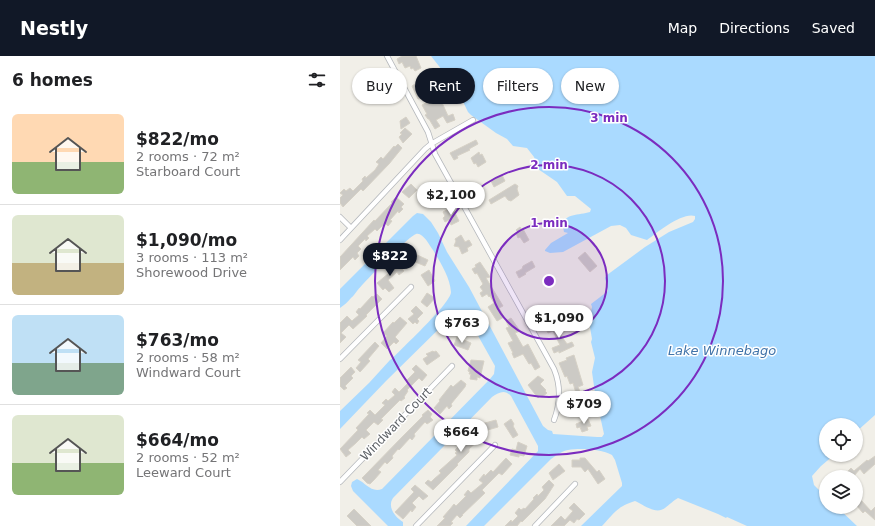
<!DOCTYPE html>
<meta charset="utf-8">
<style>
body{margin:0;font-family:"DejaVu Sans",sans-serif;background:#f6f6f6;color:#202124;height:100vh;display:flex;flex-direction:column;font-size:15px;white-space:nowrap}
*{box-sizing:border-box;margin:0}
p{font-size:13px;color:#757577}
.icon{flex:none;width:22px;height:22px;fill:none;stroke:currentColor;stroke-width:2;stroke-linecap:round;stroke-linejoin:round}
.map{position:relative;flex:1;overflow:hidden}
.side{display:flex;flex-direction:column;background:#fff;width:340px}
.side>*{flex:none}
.banner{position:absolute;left:12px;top:12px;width:380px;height:36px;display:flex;gap:8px}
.buttons{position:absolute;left:479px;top:362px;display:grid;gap:8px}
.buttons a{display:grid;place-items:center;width:44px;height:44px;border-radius:50%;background:#fff;box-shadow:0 1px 3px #0004;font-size:20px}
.price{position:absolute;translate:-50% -34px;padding:0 9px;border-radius:14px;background:#fff;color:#222;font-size:13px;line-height:26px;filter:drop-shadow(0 1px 2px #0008)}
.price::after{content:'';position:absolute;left:50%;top:24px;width:12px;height:9px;margin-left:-6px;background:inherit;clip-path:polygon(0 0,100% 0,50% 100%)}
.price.selected{background:#111827;color:#fff}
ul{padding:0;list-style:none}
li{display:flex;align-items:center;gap:12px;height:100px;padding:0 12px}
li+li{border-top:1px solid #e0e0e0}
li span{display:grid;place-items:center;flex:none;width:112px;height:80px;border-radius:6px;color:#555}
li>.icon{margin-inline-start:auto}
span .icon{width:48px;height:48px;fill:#fffc;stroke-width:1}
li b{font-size:17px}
h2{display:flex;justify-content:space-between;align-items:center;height:48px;padding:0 12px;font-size:17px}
.pill{padding:0 14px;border-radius:18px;background:#fff;box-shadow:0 1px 3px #0004;font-size:14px;line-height:36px}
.pill.selected{background:#111827;color:#fff}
header{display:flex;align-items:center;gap:24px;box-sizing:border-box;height:56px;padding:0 20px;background:#111827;color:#fff}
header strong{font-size:19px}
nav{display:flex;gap:22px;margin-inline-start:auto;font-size:14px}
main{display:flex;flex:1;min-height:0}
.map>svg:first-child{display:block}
.water{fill:#aadaff}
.building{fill:#cccac5;stroke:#d6d1c6}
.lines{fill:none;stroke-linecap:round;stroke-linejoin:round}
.minor-casing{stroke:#b5b8bc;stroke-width:6}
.minor{stroke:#fff;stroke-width:4.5}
.ring{fill:none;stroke:#7b2cbf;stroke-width:2}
.labels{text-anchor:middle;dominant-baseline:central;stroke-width:3;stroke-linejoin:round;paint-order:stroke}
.street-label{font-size:12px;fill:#5f6368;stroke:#fff}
.water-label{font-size:13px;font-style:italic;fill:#4174aa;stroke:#fff}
.centre{fill:#7b2cbf;stroke:#fff;stroke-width:2}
.ring-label{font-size:12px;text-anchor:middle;font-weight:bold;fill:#7b2cbf;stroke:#fff;stroke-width:3;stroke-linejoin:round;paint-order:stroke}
</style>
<header>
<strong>Nestly</strong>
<nav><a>Map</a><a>Directions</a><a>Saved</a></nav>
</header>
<main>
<section class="side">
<h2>6 homes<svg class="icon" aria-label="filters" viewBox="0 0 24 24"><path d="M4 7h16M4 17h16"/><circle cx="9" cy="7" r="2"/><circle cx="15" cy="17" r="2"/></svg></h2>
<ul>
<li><span style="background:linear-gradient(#ffd9b3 60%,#8fb573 0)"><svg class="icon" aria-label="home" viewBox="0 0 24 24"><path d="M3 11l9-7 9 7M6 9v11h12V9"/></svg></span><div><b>$822/mo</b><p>2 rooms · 72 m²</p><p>Starboard Court</p></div></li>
<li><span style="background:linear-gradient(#dfe7d0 60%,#c2b280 0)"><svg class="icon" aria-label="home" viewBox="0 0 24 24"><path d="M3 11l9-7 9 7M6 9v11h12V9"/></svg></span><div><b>$1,090/mo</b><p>3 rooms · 113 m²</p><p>Shorewood Drive</p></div></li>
<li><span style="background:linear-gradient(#bfe0f5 60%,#7fa58c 0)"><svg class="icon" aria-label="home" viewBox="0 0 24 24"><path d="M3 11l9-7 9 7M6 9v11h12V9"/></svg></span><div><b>$763/mo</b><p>2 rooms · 58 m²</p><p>Windward Court</p></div></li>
<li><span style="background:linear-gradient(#dfe7d0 60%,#8fb573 0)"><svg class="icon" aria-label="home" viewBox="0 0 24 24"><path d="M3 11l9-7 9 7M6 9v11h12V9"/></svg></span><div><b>$664/mo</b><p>2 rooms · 52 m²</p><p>Leeward Court</p></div></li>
</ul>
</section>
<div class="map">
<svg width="535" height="470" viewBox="0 0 535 470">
<rect width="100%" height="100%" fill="#f1efe8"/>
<path class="water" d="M91,0h444v359l-19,17v-7h-30v30h8l-13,11 -9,10 2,9 12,12v10h11l20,19h-110l-20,-9 -1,1 -8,-4 -40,-16c-4,2 -9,7 -13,10 -9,7 -21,-3 -30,-7 -17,5 -21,12 -33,25h-21l41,-40v-3l-7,-23 -3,-5c-11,-6 -31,-7 -44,-5 -6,1 -11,5 -17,9l-67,67h-18l72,-75v-5l-27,-50c-6,-7 -12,-4 -19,1l-99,101c-6,9 2,19 10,24v4h-15l-35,-35 -2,-5 1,-4 5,-3c9,4 14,14 25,10l108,-110 4,-5 1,-8 -28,-50 -2,-2 -7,-1 -7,4 -65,64 -46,48v-18l29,-28 21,-23 3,-2c10,-11 58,-55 58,-66 -1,-15 -11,-30 -18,-42 -4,-5 -10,-18 -17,-16 -7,2 -52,48 -59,57 -2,2 -3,5 -6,7 -3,4 -7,7 -11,10v-19l73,-73 4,-3 6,1 8,8 7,11 9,19 22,35 74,139 5,4 4,1 1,3 44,3h5l2,-3 -9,-41 -3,-21 3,-14 -4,-16 1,-3 -2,-12 2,-10 -1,-5 1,-5 -1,-3 17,-13 -3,-13 2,-3 38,-28 24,-15 24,-10 2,-3v-3c-13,-4 -37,16 -48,24l-16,-5 -5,-7 -6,-3 -9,1 -48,26 -13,1 -5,-2v-1l6,-7 17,-10 -4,-1c-5,-20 14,-16 26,-20l1,-3 -16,-13h-8l-10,-14 -19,-13 -4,-12 -7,-9 -14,-2 -6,-7 -11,-6 -25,-18 -3,-3 -15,-31 -11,-11z"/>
<path class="building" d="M62,0h14l5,12 -6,3 -2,-3 -2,1 -1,-3 -5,2 -3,-6 -3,2 -2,-5z
M40,12l5,5 -7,8 -5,-5z
M86,21l5,9 2,-1 4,10 -19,4 -6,-13z
M47,24l4,8 -5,3 -5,-7z
M99,40l9,20 5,-2 2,6 -8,3 -4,-7 -7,4 4,6 -5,3 -6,-10h-1l-3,-4 2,-1 -5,-9z
M66,61l4,6 -9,6 -1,-8z
M65,72l7,6 -9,9 -4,-6 3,-3 -2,-1z
M136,84l2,4 -9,5 1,1 -13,6 1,2 -4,2 -4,-7z
M58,88l4,4 -13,16 -26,27 -2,-2 -18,18 -3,-4v-5l3,-3 -3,-2 4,-4 2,2 4,-3 3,3 10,-10 -1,-2 3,-3 1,2 9,-8 4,-6 -3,-2 5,-5 2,2 11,-13 1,1z
M139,96l1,3 2,-1 4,8 -8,5 -2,-4 -2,1 -3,-6z
M162,119l3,6 -11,6 -3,-6z
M71,128l6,6 -8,8 -7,-6z
M175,128l3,2 -1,3 2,6 -8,6 -3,-1 -3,-4 -14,8 -2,-4z
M101,129l7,15 -7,4 -2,-6 -3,2 -2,-6 2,-1 -2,-5z
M138,131l4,7 -6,3 -4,-7z
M56,141l8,7 -3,3 2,2 -4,4 -1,-2 -8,9 2,1 -4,5 -3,-3 -8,8 -2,-2 -8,7 2,2 -3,3 -1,-2 -7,7 3,3 -4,4 2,3 -4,4 -2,-3 -13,13v-13l34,-37 1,1 17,-18 -1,-1z
M112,151l7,14 -8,4 -2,-5 -4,2 -2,-4 2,-2 -2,-4z
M180,171l2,3 1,-1 6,11 -5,3 -4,-6 -2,1 -2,-5 2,-1 -2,-2z
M121,179l4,7 4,-2 3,5 -5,3 1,3 -6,3 -3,-7 -5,-1 2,-5 -1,-2z
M68,191l6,3 -1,3 15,7 -3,6 -22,-9z
M245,196l12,14 -7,6 -12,-14z
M192,205l3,6 -10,6 1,1 -7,4 -3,-6 6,-3 1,-3z
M54,206l10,9 -5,4 -2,-3 -9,8 6,8 -5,4 -4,-4 -2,2 -6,-7 12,-10 -1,-1 3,-3 -2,-2z
M140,206l10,15 -4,1 17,28 -4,2 5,9 -7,4 -9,-14 6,-4 -4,-7 -1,1 -2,-3 -5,3 -2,-4 3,-2 -3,-4 3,-3 -6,-11 -2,1 -3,-5 4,-2 -1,-2z
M89,214l6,11 -7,5 -7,-11z
M87,237l8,5 -8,9 -6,-5z
M37,238l5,5 -16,16 1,1 -14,13 -4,-4 -8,8 5,4 -6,6v-20l7,-7 5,5 1,-1 6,-5 -3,-3 3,-4 1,1 12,-13 1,1z
M76,250l7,7 -6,6 2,2 -2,3 -2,-2 -2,2 -5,-5 6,-5 -3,-3z
M60,261l7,6 -12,14 4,4 -3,3 -2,-2 -7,7 -6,-6 6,-7 -4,-3 10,-11 1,1z
M171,262l9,13 -5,2 8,14 5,-3 12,23 -5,3 -4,-7 -2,1 -6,-10 -9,4 -2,-5h1l-5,-10 5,-2 -7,-13 3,-1 -3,-6z
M220,265l2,3 -5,3 3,7 7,10 5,-2 2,4 -15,7v-2l-5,2 -2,-5 8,-3 -7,-14 -5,2 -2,-4z
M117,281l14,6 -3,7 -14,-5z
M35,286l4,4 -11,13 2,2 -10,11 -4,-4 5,-6 -3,-2z
M93,295l1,1 2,-1 4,5 -13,9 -4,-6 5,-3 -2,-2z
M234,299l9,30 -5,2 4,9h-1l4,12 5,-2 1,3 -9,6 -7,-13 -1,14 -6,-1 1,-9h-3l-1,-5h5l-2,-5 8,-3 -3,-10 -3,1 -3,-8 -2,1 -6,-14 8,-3 -1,-2z
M131,304l13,1 -4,17 -3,-1v3l-7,-1 1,-5h-2l1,-2 -2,-1z
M76,309l11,10 -5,6 -3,-3 -12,12 1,1 -4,6 1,1 -4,3 -1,-1 -19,19 2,1 -5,5 -4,-3 -8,8 4,4 -6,5 -2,-2 -6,6 -8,7 3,3 -5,4 -6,-8 18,-19 -2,-2 13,-14 -2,-1 3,-3 5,5 10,-10 -3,-2 4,-4 2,2 7,-6 -3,-3 3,-4 4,4 10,-10 -2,-2 8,-8 -3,-3z
M11,311l4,5 -4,4 2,2 -8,8 2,2 -3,2 -4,-4v-8z
M198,320l6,4 -4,4 6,6 -1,1 2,2 -5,4 -2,-1 -2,2 -10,-13z
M121,324l5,4 -1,3 -14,17 1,2 -3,3 -2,-3 -7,8 -6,-6 6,-7 -1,-1 12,-15 2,2z
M88,354l4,4 -2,3 3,3 -6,4 -2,-2 -11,12 1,2 -3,4 -2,-2 -11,12 -1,-1 -6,7 1,2 -6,6 -2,-2 -7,8 3,2 -7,8 -4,4 -3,-1 -5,-5 4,-4 38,-39 19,-19 -1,-1z
M171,363l3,5 -1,2 5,9 -5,3 -9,-14z
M248,363l3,7 -4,1 1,3 -6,2 -2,-5 -3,1 -1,-4z
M156,364l2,7 -17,5 2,2 -4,3 1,2 -11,10v3l-12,12 1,1 -25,25 -8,-7 3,-3 3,2 3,-3 7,-6 -2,-2 18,-16 -2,-2 2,-1 -2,-2 11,-11 -2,-1 4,-4 2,2 11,-10v-2z
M178,386l9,4 -3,10 -5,-1v2l-9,-2 2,-6 4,1z
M535,400v8l-11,10 -4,-5 -7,8h-14l5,-5 2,1 5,-5 3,3 13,-11 1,1z
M166,402l6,6 -10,11 -3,-2 -17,17 3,3 -23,22h1l-3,3 -3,-3 -6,7 2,1 -3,3h-13l8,-8 -2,-1 7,-8 4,-5 2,2 10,-10 -2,-1 4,-5 3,3 12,-10 -4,-3 5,-6 1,2 6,-6 2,2z
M240,402h5l12,14 2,-2 6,9 -7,5 -10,-15 -3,3 -4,-5h-9v-7h8z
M219,408l6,7 -12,9 -4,-7z
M209,424l5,5 -9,14 -23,23 -1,-1 -4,5h-12l6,-6 1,2 6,-6 -3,-3 4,-5 2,2 3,-2 1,1 9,-10 -1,-1 4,-4 1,2 6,-6 -2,-3z
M75,429l13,11 -5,4 -4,-4 -7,7 4,4 -4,5 -1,-2 -8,9 -8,-7 19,-20 -3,-3z
M520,443l11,12 4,-4v13l-10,-9 -2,2 -7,-8v-2z
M234,447l11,11 -6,6 -2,-1 -3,4 -4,-3 -6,6h-13l10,-10 4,4 8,-9 -4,-3z
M14,453l17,17h-14l-10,-10z"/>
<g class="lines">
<g class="minor-casing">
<path id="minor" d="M47,0l41,76 7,22 119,215c7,17 6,35 0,51
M0,161l11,11
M0,184l85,-91 6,-5 42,-24
M0,303l71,-72
M0,426l112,-116
M76,470l79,-81
M195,470l40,-42"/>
</g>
<use href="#minor" class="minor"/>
</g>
<circle cx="209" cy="225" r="58" fill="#7b2cbf" fill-opacity=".12"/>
<g class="ring">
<circle cx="209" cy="225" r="58"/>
<circle cx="209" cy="225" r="116"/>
<circle cx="209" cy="225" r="174"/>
</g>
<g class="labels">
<g class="street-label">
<text transform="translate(56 368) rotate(-46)">Windward Court</text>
</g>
<g class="water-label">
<text x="382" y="294">Lake Winnebago</text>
</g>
</g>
<circle cx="209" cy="225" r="6" class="centre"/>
<g class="ring-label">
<text x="269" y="66">3 min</text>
<text x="209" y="113">2 min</text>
<text x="209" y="171">1 min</text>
</g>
</svg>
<div class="buttons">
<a><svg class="icon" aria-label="locate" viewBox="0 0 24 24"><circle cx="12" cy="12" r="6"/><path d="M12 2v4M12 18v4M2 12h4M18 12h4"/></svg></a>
<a><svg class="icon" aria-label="layers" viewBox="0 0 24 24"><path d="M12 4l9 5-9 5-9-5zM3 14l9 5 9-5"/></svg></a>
</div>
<b class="price" style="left:111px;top:160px">$2,100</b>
<b class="price selected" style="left:50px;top:221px">$822</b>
<b class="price" style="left:219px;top:283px">$1,090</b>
<b class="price" style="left:122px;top:288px">$763</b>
<b class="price" style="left:244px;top:369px">$709</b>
<b class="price" style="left:121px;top:397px">$664</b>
<div class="banner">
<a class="pill">Buy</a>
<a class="pill selected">Rent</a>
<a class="pill">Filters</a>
<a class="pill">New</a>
</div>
</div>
</main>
